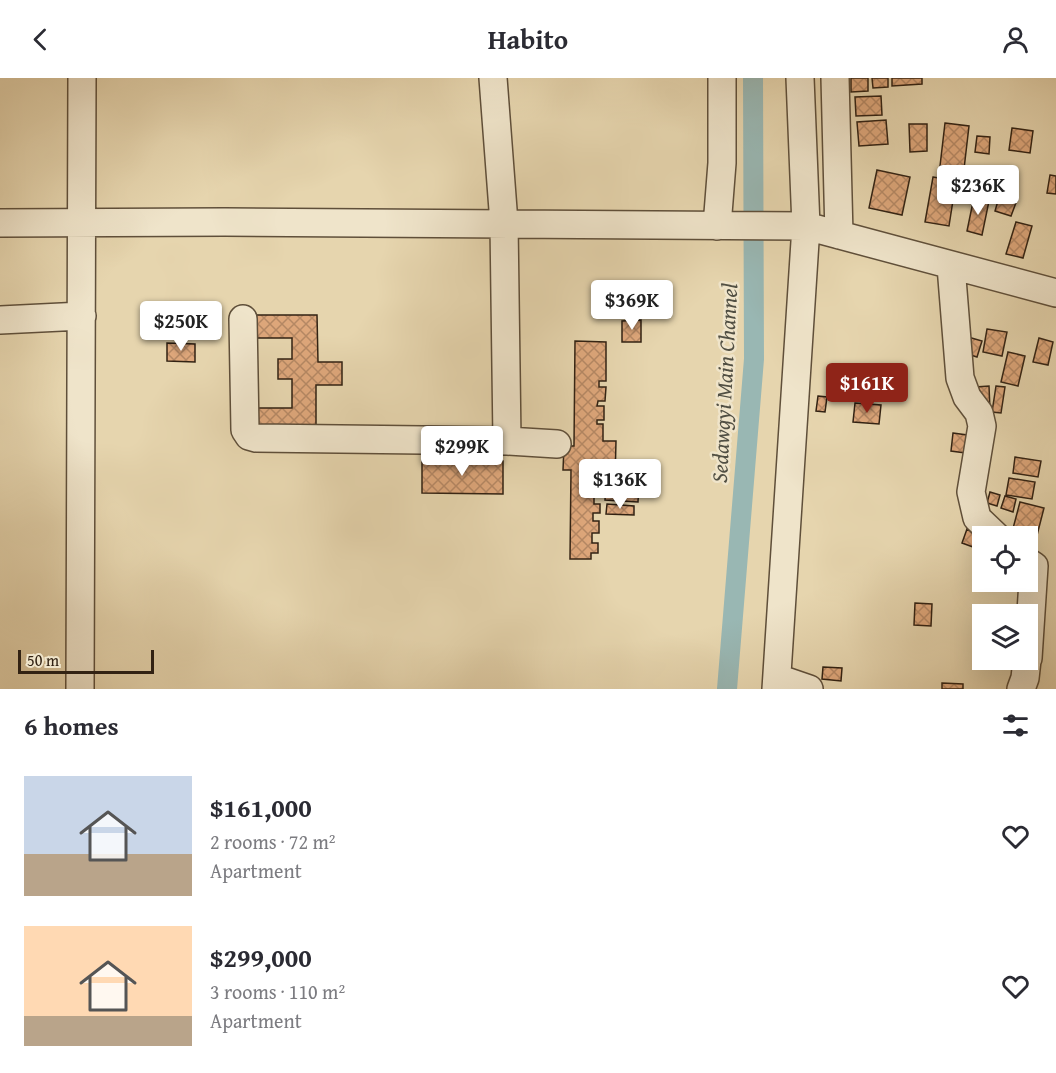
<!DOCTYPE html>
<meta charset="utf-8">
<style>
body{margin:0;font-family:"Gentium Book Plus",serif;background:#f2f2f3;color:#2b2b33;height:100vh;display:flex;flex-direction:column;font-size:22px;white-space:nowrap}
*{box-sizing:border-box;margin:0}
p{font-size:20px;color:#7c7c81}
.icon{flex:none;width:33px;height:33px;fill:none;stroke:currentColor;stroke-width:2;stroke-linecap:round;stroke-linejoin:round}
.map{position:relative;height:611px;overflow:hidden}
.side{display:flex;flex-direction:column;background:#fff;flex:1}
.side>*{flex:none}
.buttons{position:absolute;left:972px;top:448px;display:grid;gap:12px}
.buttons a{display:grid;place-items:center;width:66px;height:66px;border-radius:0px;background:#fff;box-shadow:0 6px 24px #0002;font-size:30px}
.scale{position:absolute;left:18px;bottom:15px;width:136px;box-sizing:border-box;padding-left:6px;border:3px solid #322213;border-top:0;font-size:16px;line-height:21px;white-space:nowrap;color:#322213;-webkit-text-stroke:4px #efe4ca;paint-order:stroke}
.price{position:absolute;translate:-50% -51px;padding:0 14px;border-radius:6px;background:#fff;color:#222;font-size:20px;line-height:39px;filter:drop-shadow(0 2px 3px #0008)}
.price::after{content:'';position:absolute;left:50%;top:36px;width:18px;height:14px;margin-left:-9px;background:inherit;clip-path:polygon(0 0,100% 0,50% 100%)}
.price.on{background:#8f2418;color:#fff}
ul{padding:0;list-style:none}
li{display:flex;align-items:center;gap:18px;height:150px;padding:0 24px}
li span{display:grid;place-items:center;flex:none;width:168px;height:120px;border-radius:0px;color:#555}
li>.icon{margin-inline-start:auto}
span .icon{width:72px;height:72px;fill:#fffc;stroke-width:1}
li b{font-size:26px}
h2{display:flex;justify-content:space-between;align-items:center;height:72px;padding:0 24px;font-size:26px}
header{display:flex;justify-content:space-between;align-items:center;height:78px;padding:0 24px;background:#fff;font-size:27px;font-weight:600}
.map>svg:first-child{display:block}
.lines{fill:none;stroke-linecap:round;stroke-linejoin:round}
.canal{stroke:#99b7b3;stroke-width:20}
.building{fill:url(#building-cross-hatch);stroke:#322213;stroke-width:1.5}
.minor-casing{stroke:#5f4f3a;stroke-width:30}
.minor{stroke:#efe4ca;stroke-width:27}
.labels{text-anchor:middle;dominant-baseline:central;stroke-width:5;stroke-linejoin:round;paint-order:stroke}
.water-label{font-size:22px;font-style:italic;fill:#514f43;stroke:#efe4ca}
</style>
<header><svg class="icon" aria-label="back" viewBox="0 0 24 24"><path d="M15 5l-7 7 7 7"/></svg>Habito<svg class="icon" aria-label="person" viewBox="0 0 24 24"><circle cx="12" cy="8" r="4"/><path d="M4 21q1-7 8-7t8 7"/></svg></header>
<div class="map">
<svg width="1056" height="611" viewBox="0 0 1056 611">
<defs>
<pattern id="building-cross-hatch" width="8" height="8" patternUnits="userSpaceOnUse" patternTransform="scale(1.5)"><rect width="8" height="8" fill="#dea77b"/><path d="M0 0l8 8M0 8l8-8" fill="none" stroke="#b58864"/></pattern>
</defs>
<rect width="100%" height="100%" fill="#e6d5ae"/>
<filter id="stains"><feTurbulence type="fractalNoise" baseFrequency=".00333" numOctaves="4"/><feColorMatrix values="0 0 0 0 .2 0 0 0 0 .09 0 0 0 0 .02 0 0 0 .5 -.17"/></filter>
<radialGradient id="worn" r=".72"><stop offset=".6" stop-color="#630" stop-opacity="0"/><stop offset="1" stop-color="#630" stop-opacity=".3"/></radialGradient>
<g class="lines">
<path class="canal" d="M727,611l27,-330 -1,-281"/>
</g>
<path class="building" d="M851,0h17v13l-17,1z
M872,0h16v9l-15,1z
M892,0h30v6l-30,2z
M881,18l1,19 -26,1 -1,-19z
M886,42l2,24 -29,2 -2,-24z
M945,45l24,3 -5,43 -24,-3z
M909,46h18v27l-17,1z
M1012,50l21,3 -3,22 -21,-3z
M977,58l13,1 -1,17 -14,-2z
M974,91l19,3 -3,18 -19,-2z
M877,92l33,7 -8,38 -33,-7z
M1050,97l6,1v18l-9,-1z
M933,99l23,4 -7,45 -24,-4z
M1000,116l17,6 -6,16 -16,-5z
M974,119l15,4 -7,34 -15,-4z
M1016,144l16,4 -9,32 -17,-4z
M248,237h69l1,47h24v23h-26v44l-62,1v-22h38v-29h-14v-20h14v-21h-44z
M641,242v22h-19v-21z
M987,251l20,3 -5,24 -19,-4z
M968,259l14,4 -5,16 -13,-4z
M1039,260l14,4 -5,23 -15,-3z
M575,263l31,1v39h-7v6h7l-1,14h-7l-1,5h7v14h-7v4h6v17h13l-1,40h-14v16l-7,-1v8h6v9h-7v8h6v12h-7v10h6v10h-7v6h-21l1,-89h-8l1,-24h10z
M167,265l28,1v18l-28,-1z
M1008,274l17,4 -7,30 -17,-4z
M989,308l1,24 -14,-23z
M996,308l9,1 -4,26 -9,-1z
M818,318l9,1 -2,15 -9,-1z
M855,325l26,2 -2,19 -26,-2z
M953,355l14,2 -2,18 -14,-2z
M1015,379l26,4 -3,16 -25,-4z
M422,382l81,1v33l-81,-1z
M1009,400l26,4 -3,17 -26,-4z
M606,405l33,2 -1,17 -33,-2z
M990,414l10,3 -3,11 -10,-3z
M1005,418l11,3 -3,13 -12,-4z
M1020,424l24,6 -9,35 -7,-2v-4l-17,-1z
M607,426l27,2v9l-28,-1z
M967,451l11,4 -5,14 -11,-4z
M915,525l17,1 -1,22 -17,-1z
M823,589l19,1 -1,13 -19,-2z
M942,605l21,1v5h-21z"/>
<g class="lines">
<g class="minor-casing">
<path id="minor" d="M493,0l11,145 3,218
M835,0l4,157
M0,145l225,-1 581,4 250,67
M717,148l5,-63v-85
M951,188l9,112 7,19 12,16 3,13 -11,66 6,26 20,19
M243,241l2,111 4,6 7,2 251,3 50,3
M0,242l82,-4
M1028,484l6,4 -6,92
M777,600l32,11
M80,611l2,-611
M776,611l30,-463 -6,-148
M1021,611l4,-11 2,-18"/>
</g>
<use href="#minor" class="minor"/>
</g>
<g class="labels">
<g class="water-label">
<text transform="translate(724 305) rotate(-87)">Sedawgyi Main Channel</text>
</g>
</g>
<rect width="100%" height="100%" filter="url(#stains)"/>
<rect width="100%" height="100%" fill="url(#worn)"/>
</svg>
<div class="buttons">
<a><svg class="icon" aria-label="locate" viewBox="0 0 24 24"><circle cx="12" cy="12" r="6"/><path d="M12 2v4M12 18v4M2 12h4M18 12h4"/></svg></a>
<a><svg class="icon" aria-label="layers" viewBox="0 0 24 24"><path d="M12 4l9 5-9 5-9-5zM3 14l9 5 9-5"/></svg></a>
</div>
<div class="scale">50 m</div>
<b class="price" style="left:978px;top:138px">$236K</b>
<b class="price" style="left:632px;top:253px">$369K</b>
<b class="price" style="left:181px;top:274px">$250K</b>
<b class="price on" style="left:867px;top:336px">$161K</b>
<b class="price" style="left:462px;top:399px">$299K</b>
<b class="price" style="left:620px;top:432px">$136K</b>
</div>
<section class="side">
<h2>6 homes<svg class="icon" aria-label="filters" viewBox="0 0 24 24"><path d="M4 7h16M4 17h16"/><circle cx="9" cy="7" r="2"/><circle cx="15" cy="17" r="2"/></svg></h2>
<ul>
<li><span style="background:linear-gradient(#c9d6e8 65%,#b9a48a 0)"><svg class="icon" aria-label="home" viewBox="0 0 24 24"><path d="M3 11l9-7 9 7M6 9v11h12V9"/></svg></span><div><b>$161,000</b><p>2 rooms · 72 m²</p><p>Apartment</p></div><svg class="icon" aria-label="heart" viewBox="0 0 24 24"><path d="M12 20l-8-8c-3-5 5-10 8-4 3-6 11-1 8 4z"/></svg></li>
<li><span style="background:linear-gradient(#ffd9b3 75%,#b9a48a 0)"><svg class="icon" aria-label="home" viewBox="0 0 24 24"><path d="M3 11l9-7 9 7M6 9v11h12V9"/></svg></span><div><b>$299,000</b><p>3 rooms · 110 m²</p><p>Apartment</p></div><svg class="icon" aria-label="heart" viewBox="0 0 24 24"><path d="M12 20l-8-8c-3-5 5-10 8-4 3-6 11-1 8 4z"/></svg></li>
</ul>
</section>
